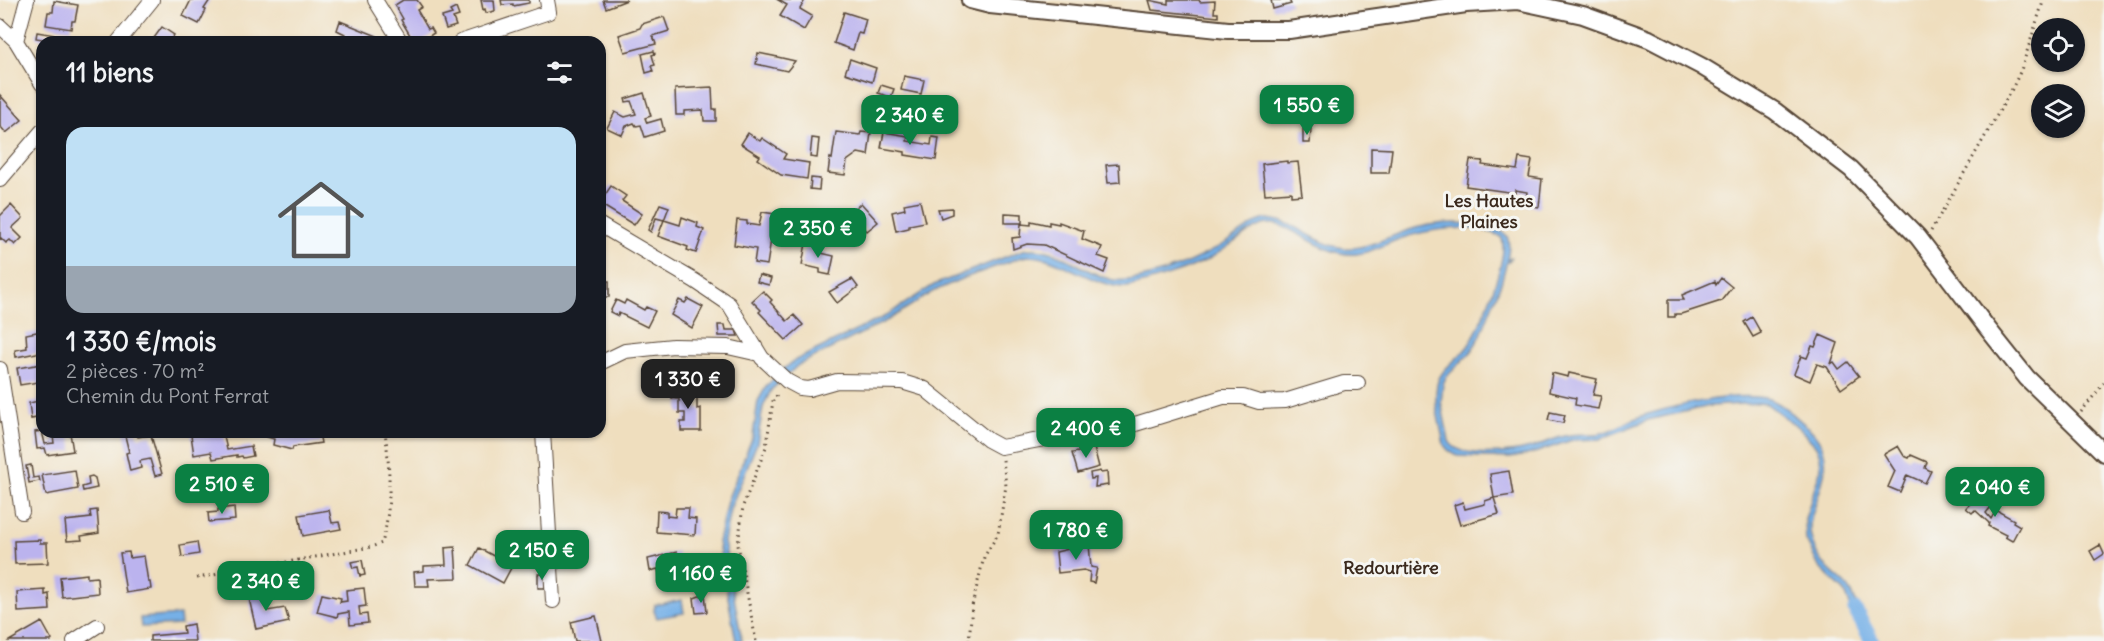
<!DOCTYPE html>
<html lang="fr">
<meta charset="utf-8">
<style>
body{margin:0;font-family:Delius,sans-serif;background:#20242c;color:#f1f3f6;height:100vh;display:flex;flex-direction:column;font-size:22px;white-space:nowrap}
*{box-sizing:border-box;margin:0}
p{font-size:20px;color:#9ea1a6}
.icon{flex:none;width:33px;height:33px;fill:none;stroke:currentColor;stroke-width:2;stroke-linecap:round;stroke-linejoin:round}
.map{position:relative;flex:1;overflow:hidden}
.panel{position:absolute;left:36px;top:36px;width:570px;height:402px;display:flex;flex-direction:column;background:#171b24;border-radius:18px;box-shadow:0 2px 4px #0004}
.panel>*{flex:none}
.controls{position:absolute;left:2031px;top:18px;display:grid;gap:12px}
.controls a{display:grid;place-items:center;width:54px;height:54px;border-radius:50%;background:#171b24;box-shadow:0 2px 4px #0004;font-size:30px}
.price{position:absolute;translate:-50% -51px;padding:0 14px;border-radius:12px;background:#0b8043;color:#fff;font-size:20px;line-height:39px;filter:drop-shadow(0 2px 3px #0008)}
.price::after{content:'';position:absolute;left:50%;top:36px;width:18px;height:14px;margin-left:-9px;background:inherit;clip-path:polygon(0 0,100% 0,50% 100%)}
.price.selected{background:#222;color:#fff}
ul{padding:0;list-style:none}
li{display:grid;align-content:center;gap:12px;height:318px;padding:0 30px}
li+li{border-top:2px solid #363941}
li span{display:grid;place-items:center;height:186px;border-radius:18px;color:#555}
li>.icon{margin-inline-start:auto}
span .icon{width:108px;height:108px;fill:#fffc;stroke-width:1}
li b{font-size:26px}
h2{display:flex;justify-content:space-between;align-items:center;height:72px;padding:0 30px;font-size:26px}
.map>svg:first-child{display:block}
.water{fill:#76b0e7;stroke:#586d82;stroke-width:1.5}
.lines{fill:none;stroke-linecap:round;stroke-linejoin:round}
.canal{stroke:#76b0e7;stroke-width:15}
.building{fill:#bbb3ee}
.minor-casing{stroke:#564536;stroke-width:16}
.tertiary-casing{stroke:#564536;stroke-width:20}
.path{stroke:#564536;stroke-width:3;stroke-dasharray:1.5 4.5;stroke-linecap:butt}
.minor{stroke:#fff;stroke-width:14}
.tertiary{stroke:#fff;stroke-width:16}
.labels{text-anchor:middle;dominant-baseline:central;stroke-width:6;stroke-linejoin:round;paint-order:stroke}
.neighbourhood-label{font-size:18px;font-weight:bold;fill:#3b2a1e;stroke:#f6f6f2}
</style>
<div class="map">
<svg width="2104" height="641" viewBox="0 0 2104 641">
<rect width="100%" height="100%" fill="#f6f6f2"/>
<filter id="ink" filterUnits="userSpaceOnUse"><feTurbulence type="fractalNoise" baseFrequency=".0167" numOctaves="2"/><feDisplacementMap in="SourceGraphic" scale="12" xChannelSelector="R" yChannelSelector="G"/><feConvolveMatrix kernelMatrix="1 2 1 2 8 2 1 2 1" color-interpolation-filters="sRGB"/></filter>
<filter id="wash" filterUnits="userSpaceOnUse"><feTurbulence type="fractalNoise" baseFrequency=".008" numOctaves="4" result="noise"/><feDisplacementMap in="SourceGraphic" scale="24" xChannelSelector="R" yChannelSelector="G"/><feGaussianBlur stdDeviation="1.35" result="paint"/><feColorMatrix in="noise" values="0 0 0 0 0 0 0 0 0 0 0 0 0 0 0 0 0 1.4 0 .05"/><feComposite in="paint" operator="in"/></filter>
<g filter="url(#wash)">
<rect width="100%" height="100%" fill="#efdebe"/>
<path class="water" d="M1266,219c29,1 49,26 78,29 21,2 42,-10 62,-17 24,-8 52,-10 78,-5 24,5 28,9 23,34l5,-3 -6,7 -5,19 -21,54 -10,16 -24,24 -3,7 -2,18 8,39c9,19 64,12 82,7 13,-4 25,-11 39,-13 12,-2 24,1 36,-3 14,-5 27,-14 42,-18 30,-9 86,-22 117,-16 16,3 33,21 45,31 26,26 13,50 4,80 -3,8 -5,14 -4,22 2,17 11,32 24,43 5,5 12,9 16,16 10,16 11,35 21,50l-10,-7 -16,-41 -26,-25 -13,-27 -1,-21 16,-51 -1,-12 -4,-10 -17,-18 -32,-24 -8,-1 -49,3 -62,14 -48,19 -28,1 -41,14 -21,4 -53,-2 -9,-6 -4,-5c-3,-20 -11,-40 -7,-60 3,-17 23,-26 32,-40 11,-16 42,-92 32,-108 -25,-16 -75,-7 -102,2 -14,5 -28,14 -43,15 -36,3 -64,-33 -89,-30 -14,2 -41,25 -55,33 -18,11 -64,26 -86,30 -36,0 -76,-38 -104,-30l-61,22 -29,13 -44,28 -90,45 -27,25 -8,17 -6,36 -27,66 -6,33 18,99h-6l-18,-99 9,-41 26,-65 5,-35 8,-14 16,-17 14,-10 88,-43 50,-32 89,-35c32,-7 57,21 86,29 23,7 71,-12 93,-23 19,-9 37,-22 55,-34z
M682,600l2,13 -27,5 -3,-7 1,-6z
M180,615l1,10 -40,2 -1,-9z"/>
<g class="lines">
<path class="canal" d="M1855,610l17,31"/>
</g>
<g id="blocks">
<path class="building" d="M191,0h19l-6,9 2,1 -7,14 -16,-8z
M403,0h14l5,7 -5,3 11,19 3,-1 3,5 -14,9h-6l-13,-22 2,-1 -8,-14z
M481,0h13l1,11 -9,2 -1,-4 -2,1z
M501,0h28v3l-16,3v-2l-11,1z
M603,0h24l-21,8z
M778,0h27l-5,9 12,7 -8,14 -24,-14 7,-11z
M1149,0l19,4v-4h31l1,2 15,-1 -1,12h4v4l-66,-7z
M1271,0h18l2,4 -18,5z
M54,1l24,4 -3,16h-3l-1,8 -25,-4 2,-13h5z
M456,8l3,8 -6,2 3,8 -10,3 -4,-12 10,-3 -2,-3z
M844,12l22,7 -4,15 -4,-1 -5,17 -19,-7z
M664,17l5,14 -16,5 3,8 -31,8 -6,-17 21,-7 2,-4z
M340,21l37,15 -2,6 -32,-2 2,-6 -8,-4z
M162,27l12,8 -5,7h-9l-6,-4z
M37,32l18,3 -1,6 -18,-3z
M654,51l1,3 -3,1 3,10 -4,1 2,5 -7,2 -4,-19z
M758,53l15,3 22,5 -8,10 -31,-7z
M850,59l26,9 -4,14 -27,-9z
M904,76l20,4 -3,14 -20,-4z
M881,85l13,4 -3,8 -13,-4z
M712,87l1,22h3v12h-12l-1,-11 -19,1v4h-8l-1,-26z
M644,93l7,23 -6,2 2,5 14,-4 3,12 -19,6 -4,-12 -5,1 -2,-3 -8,3 -4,9 -15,-7 8,-16 10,5 11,-3 -5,-13 -5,1 -1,-3z
M0,95l22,25 -16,13 -6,-7z
M1303,129h8l-1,14h-7z
M836,132l24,3 1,-3 10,1 -3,22 -10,-2 -11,8 -2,14 -17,-2 2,-15 2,1z
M884,132l24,4 -1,5 24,4 1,-8 7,1 -3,22 -31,-5v-3l-24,-4z
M748,133l12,8 2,-3 24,16 -3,5 26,4 -2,16 -26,-4 -23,-16 2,-3 -19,-12z
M812,138l7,1 -2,19 -7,-1z
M1371,148l21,1 -3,24h-18z
M1519,158l13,2 -3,17 13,2 -3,28 -14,-2 2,-13 -12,-2v3l-49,-7 4,-26 13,1 -1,4 35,5z
M1287,161v2l11,-1 4,33 -11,1v-4l-26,2 -3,-30z
M1119,164l1,18 -12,1 -2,-18z
M811,178l9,1 -1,11 -9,-1z
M611,186l15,10 -4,5 20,13 -8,11 -34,-21v-12l5,3z
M920,201l5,21 -16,3v3l-13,3 -4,-19 13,-3 -1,-5z
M861,203l17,19 -11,9 -17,-18z
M660,204l9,3 -5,13 -8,-2 -5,14 -3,-2z
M11,205l12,13 -11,10 10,10 -7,7 -5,-5 -4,3 -5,-5 -1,1v-23z
M952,208v6l-11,4 -3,-9z
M762,212l13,2 -8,51 -13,-2 2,-14 -22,-4 3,-25 10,1v3l12,2z
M1005,213l17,1v9h-17z
M682,217l16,6 -1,4 7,3 -8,23 -9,-3 1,-3 -30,-11 6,-16 16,5z
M1031,221l18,4v-3l10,2v-2l25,9 -2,8 20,8 -4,9 11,4 -5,13 -60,-28 -17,-1 -14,5 -1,-11 8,-1 1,-13 10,1z
M806,243l17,3 -2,7 13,3 -4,19 -10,-2v-4l-18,-4z
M759,275l12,3 -2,7 -12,-3z
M1721,278l11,9 -11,14 -40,13h-6v3h-7v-17h16l-2,-5 33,-14 1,4z
M852,279l6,8 -21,16 -8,-11z
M600,281h9v16h-9z
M763,291l9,9 -2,2 17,19 7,-6 9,10 -17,15 -27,-28 2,-2 -9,-9z
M688,299l15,8 -11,21 -21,-13 8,-15 6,3z
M616,300l8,4 2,-4 18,10 2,-3 9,4 -8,16 -28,-14 -1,3 -8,-4z
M1752,317l9,16 -8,4 -9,-15z
M718,325h7l1,5h10l2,6h-19z
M42,331v21l-26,5 -1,-7 12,-2 -1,-14z
M1820,335l18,8 -7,21 3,-2 5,7 9,-7 11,14 -18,13 -14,-22 -10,-3 -7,17 -16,-7 7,-18 6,2 5,-12 3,1z
M42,364v23l-3,1 -1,-6 -18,3 -3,-17z
M1552,373l16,4 1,-4 28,6 -4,16 8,1 -3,13 -23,-4 1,-7 -27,-6z
M672,386h8l-1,7h18v16l4,-1v23h-20v-9h4v-9h-6v-14h-7z
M39,397h3v20l-11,2 -2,-16 10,-2z
M1550,412l15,3 -2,8 -15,-3z
M42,431l3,13 9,-1 -1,-7 17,-3 3,18 -26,4 -2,-7 -8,1 -2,-17z
M124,432h13l1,5 13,-2 11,39 -7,2 -5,-17 -10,2 1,7 -11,3 -4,-18 3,-1z
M210,432h13l4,18 24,-4 2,10 -10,2 -1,-2 -5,1v-2l-24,4 -2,-7 -17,3 -3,-20z
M267,432l25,2 27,-2 2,11 -28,4 -1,3 -19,-5 1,-6 -7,-2z
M1093,444l6,23 -21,6 -6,-20 7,-1 -1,-4z
M1898,446l6,10 5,2 2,-3 16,7 -2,6 6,3 -6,12 -18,-8 -7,17 -12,-5 7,-16 -11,-17z
M31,465l2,13 6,-1 1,4 -11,2 -3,-17z
M75,470l3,19 -32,6 -4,-20z
M1100,471l1,2 6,-1 1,13 -13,2 1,-9 -5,1 -1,-6z
M1509,471l4,24 -19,3 -4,-24z
M92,476l3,2 2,10 -14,3 -1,-4 7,-2 -1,-8z
M1988,496l7,6 -9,11 5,6 5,-9 18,10 -1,2 7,4 -8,15 -7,-4 1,-2 -18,-9 1,-3 -14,-13 -3,3 -6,-5 10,-11 6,5z
M1494,498l5,16 -39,11 -6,-20 9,-3 2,7 20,-5v-3z
M234,507l1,13 -26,2 -1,-9 10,-1v-3z
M676,508h13l-1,10 8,1 -1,16 -39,-3 1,-21 10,1v4l8,1z
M97,510l2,23 -18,3 1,4 -15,1 -2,-20 26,-3 -1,-7z
M329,510l3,13 7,-1 2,7 -38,7 -4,-21z
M40,540v3h7l1,20 -33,1 -1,-23z
M197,542l2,12 -17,3 -2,-12z
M1089,544l2,23 6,1 -3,15 -5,-1 1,-10 -6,-2 -26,3 -2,-21z
M2100,545l4,9 -9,6 -5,-9z
M455,547l2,31 -29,1 1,7h-14l-1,-14 10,-1v-5l22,-1 -1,-17z
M479,548l33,18 -9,17 -33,-18z
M129,552l1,6 14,-2 4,26h2l1,7 -25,4 -6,-40z
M677,552l5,22 -22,5 -2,-10 -8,2 -2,-12z
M362,560l3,15 -5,1 -2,-9 -5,1 -2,-6z
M87,574v4l10,-1 1,16 -36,4 -2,-20z
M538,574h7v14h-7z
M299,576l2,15 -8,1 -2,-15z
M364,588l2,18 -7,1 1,8 7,-1 1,9 -18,2 -1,-13 -11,2 -1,3 -20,-5 5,-18 19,4 -1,4 7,-1 -1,-11z
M45,590v5l4,-1 1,16 -32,2 -1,-20z
M263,590l4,21 18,-3 4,14 -33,7 -8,-35z
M705,594l2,18 -11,1 -2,-15z
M596,616l6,25h-27l-4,-19z
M42,622l10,18 -1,1h-42z
M193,624l2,17h-45v-5l34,-3 -1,-7z"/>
</g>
</g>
<g filter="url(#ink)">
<use href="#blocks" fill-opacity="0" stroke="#564536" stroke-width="1.5"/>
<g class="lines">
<g class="minor-casing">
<path id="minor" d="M375,0l26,42
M0,26l16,15 26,43
M16,41l11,-41
M118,42l34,-42
M460,42l89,-30 -2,-12
M0,180l42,-49
M600,225l95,56 34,23 33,54 25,23 13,7 9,1 28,-8 65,1 23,7 63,51 13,7 97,-18 34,-4 91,-28h20l16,5 26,-1 59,-18h14
M600,363l25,-12 48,-5 55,1 31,7
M0,369l22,143
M543,432l10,169
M74,641l23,-15"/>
</g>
<g class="tertiary-casing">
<path id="tertiary" d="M970,0l20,5 238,25h61l177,-26 52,-3 65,14 66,24 52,27 74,45 76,58 67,68 70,92 39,49 77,75"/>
</g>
<path class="path" d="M1931,231l81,-142 9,-19 22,-68
M2081,412l23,-29
M197,578l174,-31 11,-4c10,-35 8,-76 3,-111
M756,641l-18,-96 5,-39 23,-59 7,-46 6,-9
M969,641l3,-35 12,-49 14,-23 8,-48 -3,-26"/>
<use href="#minor" class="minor"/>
<use href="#tertiary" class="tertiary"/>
</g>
</g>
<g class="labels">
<g class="neighbourhood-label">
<text x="1489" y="200">Les Hautes<tspan x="1489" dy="21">Plaines</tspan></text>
<text x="1391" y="567">Redourtière</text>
</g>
</g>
</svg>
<div class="controls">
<a><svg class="icon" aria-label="locate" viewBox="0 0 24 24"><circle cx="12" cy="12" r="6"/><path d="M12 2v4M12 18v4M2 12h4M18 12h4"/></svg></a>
<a><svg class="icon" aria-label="layers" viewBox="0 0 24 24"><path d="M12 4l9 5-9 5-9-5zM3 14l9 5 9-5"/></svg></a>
</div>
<b class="price" style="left:1307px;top:136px">1 550 €</b>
<b class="price" style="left:910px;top:146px">2 340 €</b>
<b class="price" style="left:818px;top:259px">2 350 €</b>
<b class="price selected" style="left:688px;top:410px">1 330 €</b>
<b class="price" style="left:1086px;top:459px">2 400 €</b>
<b class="price" style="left:222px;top:515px">2 510 €</b>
<b class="price" style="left:1995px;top:518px">2 040 €</b>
<b class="price" style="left:1076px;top:561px">1 780 €</b>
<b class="price" style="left:542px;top:581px">2 150 €</b>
<b class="price" style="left:701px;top:604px">1 160 €</b>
<b class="price" style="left:266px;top:612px">2 340 €</b>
<section class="panel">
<h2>11 biens<svg class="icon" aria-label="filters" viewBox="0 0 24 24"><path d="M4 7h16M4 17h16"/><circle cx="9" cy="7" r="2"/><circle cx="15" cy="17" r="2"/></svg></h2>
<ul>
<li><span style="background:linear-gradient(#bfe0f5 75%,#9aa5b1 0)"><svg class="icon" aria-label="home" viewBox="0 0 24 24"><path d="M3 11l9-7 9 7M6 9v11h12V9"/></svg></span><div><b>1 330 €/mois</b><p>2 pièces · 70 m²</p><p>Chemin du Pont Ferrat</p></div></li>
</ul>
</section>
</div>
